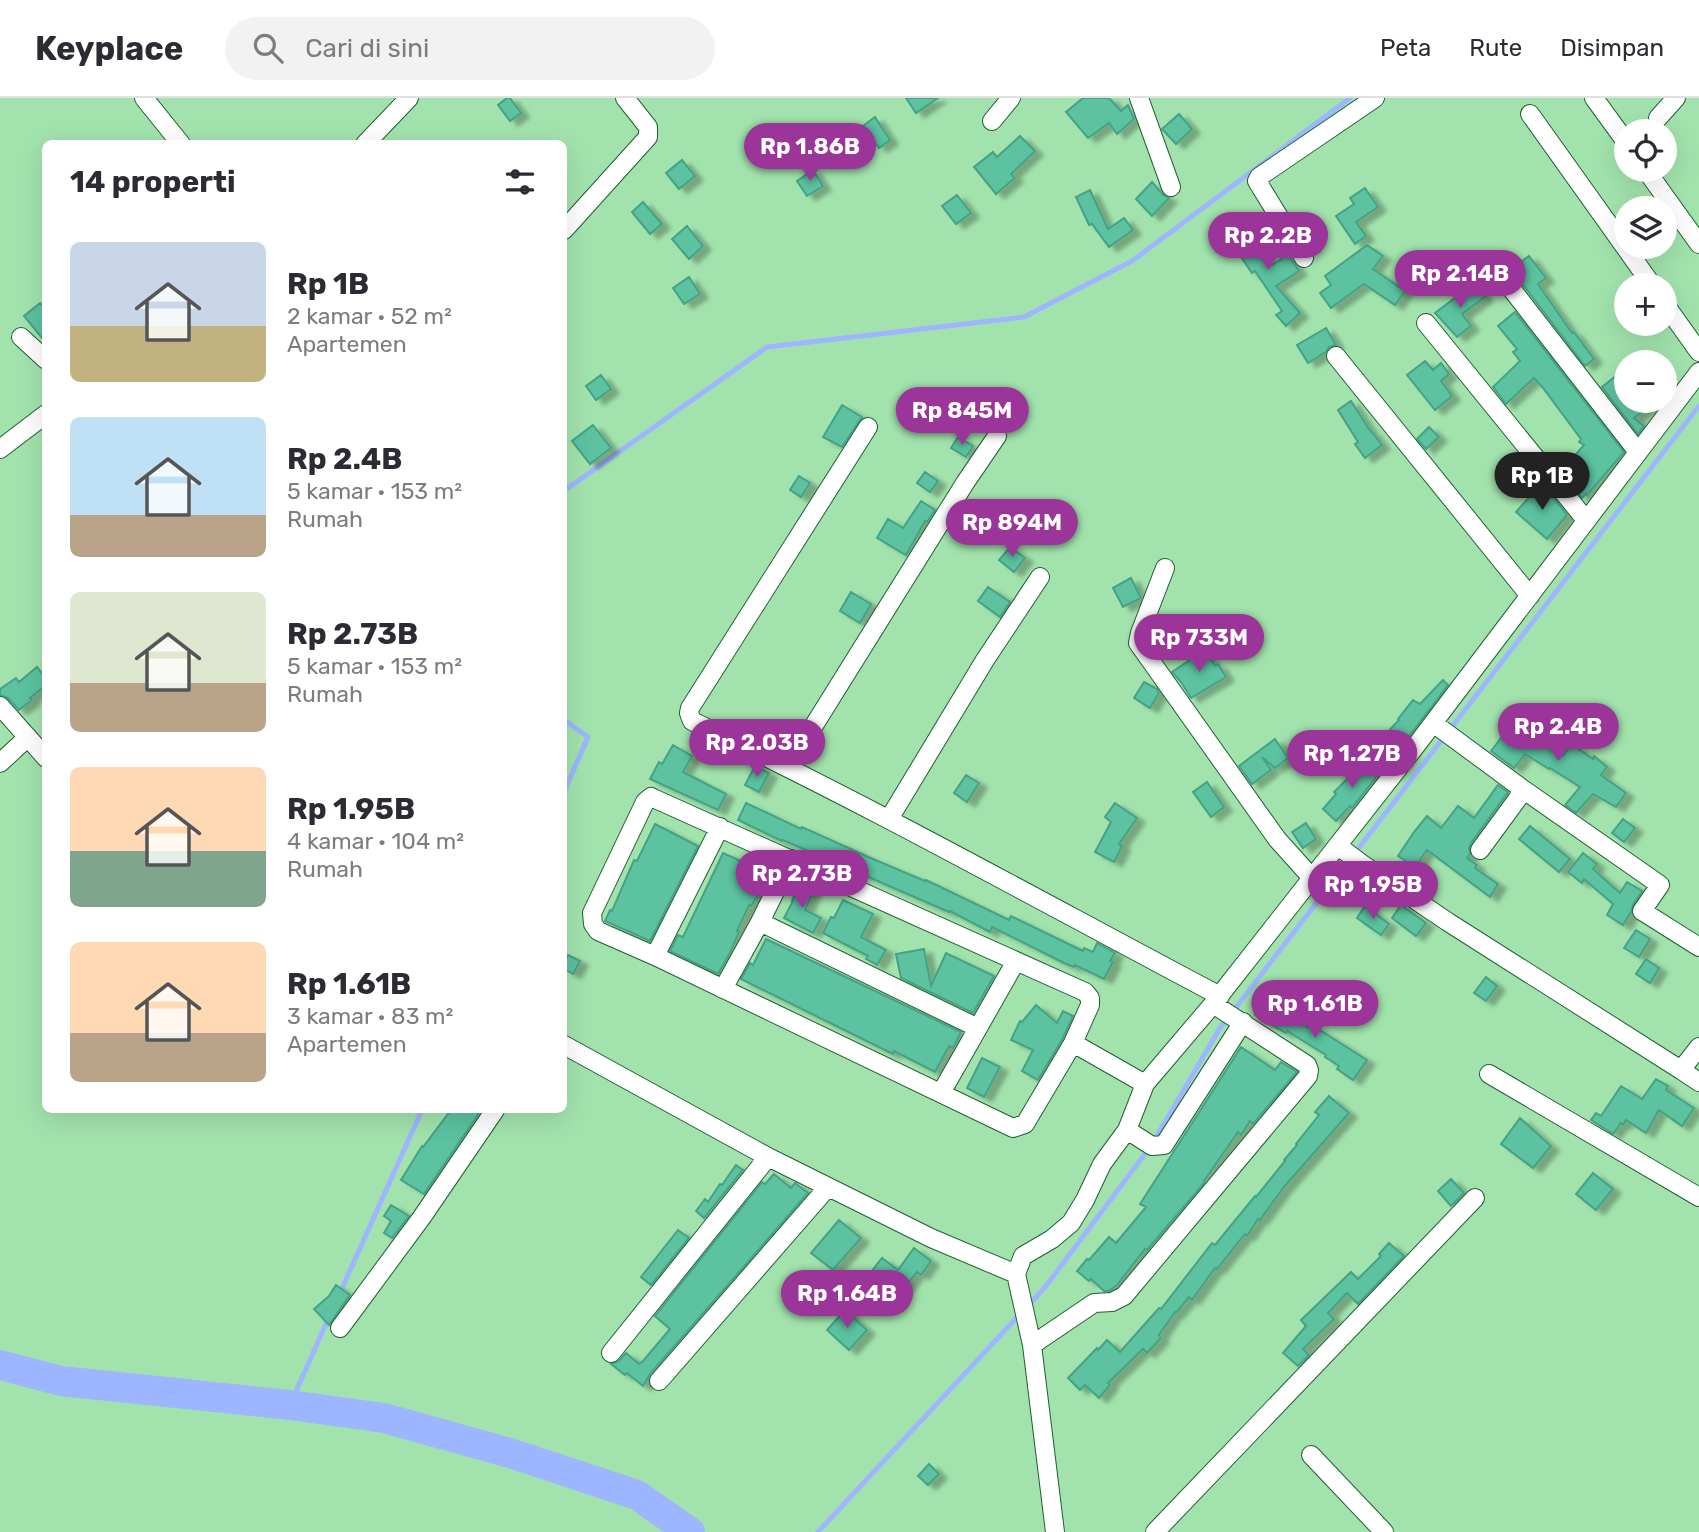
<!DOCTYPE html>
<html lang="id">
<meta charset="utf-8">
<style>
body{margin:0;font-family:Rubik,sans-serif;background:#f2f2f3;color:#2b2b33;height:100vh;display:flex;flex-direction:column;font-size:26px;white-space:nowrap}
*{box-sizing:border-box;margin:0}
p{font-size:23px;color:#7c7c81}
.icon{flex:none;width:38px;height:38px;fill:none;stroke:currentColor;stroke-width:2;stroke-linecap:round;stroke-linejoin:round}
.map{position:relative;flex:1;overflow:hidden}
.details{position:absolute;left:42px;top:42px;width:525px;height:973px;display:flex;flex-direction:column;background:#fff;border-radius:10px;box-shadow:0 7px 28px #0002}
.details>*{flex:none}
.tools{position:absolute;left:1614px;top:21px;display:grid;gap:14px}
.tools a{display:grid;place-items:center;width:63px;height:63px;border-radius:50%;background:#fff;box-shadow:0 7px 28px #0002;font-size:35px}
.price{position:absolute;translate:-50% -60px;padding:0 16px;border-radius:24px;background:#9c3599;color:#fff;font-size:23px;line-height:46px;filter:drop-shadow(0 2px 4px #0008)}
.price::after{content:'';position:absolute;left:50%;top:42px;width:21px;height:16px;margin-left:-10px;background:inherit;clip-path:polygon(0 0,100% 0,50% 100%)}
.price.current{background:#222;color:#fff}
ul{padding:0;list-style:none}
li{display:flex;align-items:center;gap:21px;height:175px;padding:0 28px}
li span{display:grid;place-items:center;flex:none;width:196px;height:140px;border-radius:10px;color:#555}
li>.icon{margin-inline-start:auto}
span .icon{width:84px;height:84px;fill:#fffc;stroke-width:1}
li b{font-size:30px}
h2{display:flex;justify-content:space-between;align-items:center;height:84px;padding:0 28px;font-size:30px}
header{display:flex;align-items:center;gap:42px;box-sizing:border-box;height:98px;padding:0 35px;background:#fff;border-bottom:2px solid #e1e1e2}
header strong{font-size:33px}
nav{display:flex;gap:38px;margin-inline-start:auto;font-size:24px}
.search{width:490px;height:63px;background:#f2f2f3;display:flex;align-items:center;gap:18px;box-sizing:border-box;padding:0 24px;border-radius:38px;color:#7c7c81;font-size:26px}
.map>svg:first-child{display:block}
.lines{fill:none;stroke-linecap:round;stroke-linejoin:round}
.stream{stroke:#9db6ff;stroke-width:5}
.river{stroke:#9db6ff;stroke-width:30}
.building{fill:#5bc2a0;stroke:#45a284;stroke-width:2;filter:url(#shadow)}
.street-casing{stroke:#1f5f31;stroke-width:20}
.street{stroke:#fff;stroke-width:18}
</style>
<header>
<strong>Keyplace</strong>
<div class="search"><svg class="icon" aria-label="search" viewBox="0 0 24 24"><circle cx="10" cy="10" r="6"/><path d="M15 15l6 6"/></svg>Cari di sini</div>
<nav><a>Peta</a><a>Rute</a><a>Disimpan</a></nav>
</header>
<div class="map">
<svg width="1699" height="1434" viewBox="0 0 1699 1434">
<defs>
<filter id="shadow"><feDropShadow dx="8" dy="4.5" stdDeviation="2" flood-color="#0004"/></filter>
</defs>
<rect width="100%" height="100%" fill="#a2e3ad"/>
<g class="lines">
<path class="stream" d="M564,386l4,4 199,-141 257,-30 108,-56 218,-163
M564,622l24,17 -24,55
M339,1197l83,-185
M1028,1208l18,-20 105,-140 69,-118 479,-622
M290,1307l39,-88
M818,1434l203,-219"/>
<path class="river" d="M0,1267l61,16 229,24 94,13 126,35 127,42 53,37"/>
</g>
<path class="building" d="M507,0h3l11,15 -11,8 -12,-16z
M906,0h32l-22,15z
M1083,0h26l12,13 7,-6 6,14 -17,15 -8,-11 -21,15 -22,-26z
M1179,16l13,15 -16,15 -14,-15z
M875,19l15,23 -11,8 -16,-22z
M1020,38l15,15 -24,23 4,4 -19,16 -22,-27 19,-15 4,5z
M682,62l13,16 -16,13 -13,-16z
M813,72l10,16 -16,10 -10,-15z
M1152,84l11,13 6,3 -17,18 -16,-17z
M1365,90l13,19 -22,15 10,14 -11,8 -19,-28 18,-12 -4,-6z
M1090,92l18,39 16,-11 9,12 -24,17 -17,-23 -3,1 -13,-28z
M957,97l14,18 -15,11 -14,-18z
M643,104l19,22 -12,10 -18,-22z
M687,128l16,20 -14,13 -17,-20z
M1246,130l26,37 16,-10 11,16 -23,15 24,27 -14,13 -10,-11 6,-4 -27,-40 -3,2 -23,-34z
M1367,147l16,11 -10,13 32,22 -10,14 -31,-21 -33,24 -11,-15 11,-8 -6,-9z
M1529,158l17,22 -8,6 34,49 2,-1 20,27 -9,7 -74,-97z
M689,179l11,17 -16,10 -11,-16z
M1475,185l10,14 -23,17 9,12 -14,11 -22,-24z
M40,205l6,6v34l-22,-27z
M1515,214l109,140 -37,43 -1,-1 -4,4 -21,-27 23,-26 -5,-3 2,-3 -38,-51 -9,-10 -28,26 -13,-17 27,-26 -7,-9 4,-3 -19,-23z
M1326,230l10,17 -7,2 -3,5 -18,11 -11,-18z
M1425,263l8,9 8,-7 8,11 -8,7 11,15 -17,14 -28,-35z
M601,277l10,14 -15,11 -10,-14z
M1617,277l9,10v16h32l-24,17 10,8 -6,8 -36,-47z
M1351,303l20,31h1l10,13 -17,13 -10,-14 3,-2 -20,-32z
M842,307l20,12 -20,30 -19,-10z
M593,327l18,23 -21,16 -18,-23z
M1429,329l10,10 -13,12 -9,-10z
M958,339l15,9 -7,11 -15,-9z
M925,374l13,9 -8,11 -13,-9z
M799,378l11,7 -9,14 -11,-7z
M1539,388l5,4 2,-2 21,27 -20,24 -31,-27z
M921,403l14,9 -8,12 -2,-1 -19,34 -29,-17 11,-19 15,9z
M1010,449l15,11 -11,14 -15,-12z
M1131,480l10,20 -18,9 -10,-19z
M988,489l22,15 -10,15 -22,-16z
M851,494l20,12 -11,19 -20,-12z
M1205,552l10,16 3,-2 8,13 -35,21 -10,-16 -9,-10z
M37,569l9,11v7l-16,13 2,2 -13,10 -11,-12 -8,-3v-6l16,-11 3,4z
M1443,582l5,5 -51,67 -15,-14 17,-18 -1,-1 15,-19 7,4z
M1144,584l13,7 2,4 -9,15 -16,-10z
M1524,608l12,9 -13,17 40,24 8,-12 22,15 1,-3 13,11 -6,8 25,18 -10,14 -23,-13 -17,19 -11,-8 15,-18 -30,-19 -1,1 -24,-15 -11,14 -23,-17 20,-26 -1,-1z
M1275,641l13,19 -13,10 -13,-11 9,13 -19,14 -13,-18z
M673,647l19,11 -9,16 43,22 -8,16 -68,-31 9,-17 3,2z
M1367,661l13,13 -28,36 -2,-2 -14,15 -13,-12 13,-15 -2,-2z
M755,668l14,7 -10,19 -14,-7z
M966,677l13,8 -12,19 -13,-9z
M1207,684l17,25 -13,10 -18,-25z
M1498,687l10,7 -37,51 -2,5 1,6 -3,4 10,7 -2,3 23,16 -8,13 -63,-47 -12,17 -17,-11 16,-24 13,-16 14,12 17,-22 16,12z
M746,705l55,26 1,-2 71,32 52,22 1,-1 83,40 2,-4 72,35 1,-3 9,4 4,-9 18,10 -5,8 3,1 -9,17 -29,-14 -1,2 -10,-4 -72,-36 -2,5 -40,-21 -1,1 -166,-72 -1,1 -44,-21z
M1115,705l22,15 -18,26 3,2 -8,16 -19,-10 16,-30 -6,-5z
M1623,721l12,9 -11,14 -12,-9z
M1306,725l10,16 -13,9 -11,-16z
M655,726l43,22 -48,95 -45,-20 5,-11 2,1 22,-51 3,1z
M1530,728l40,33 -11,13 -40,-33z
M723,755l24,11 4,-9 19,9 -13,28 2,1 -8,13 -2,-1 -12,26 2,1 -9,21 -12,21 -48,-23 8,-16 5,2z
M1583,755l14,11 -4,5 27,24 7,-11 15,9 -9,14 -2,7 -8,13 -16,-10 6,-11 -29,-25 -2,4 -14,-11z
M799,785l15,6 -9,21 16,8 -8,15 -29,-15 9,-17h-1z
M843,802l30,14 -12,23 25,13 -9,15 -11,-6 2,-3 -45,-23 8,-16 3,1z
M1401,807l25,18 -10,13 -24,-18z
M1365,808l24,18 -8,11 -24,-17z
M1636,832l14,9 -11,18 -15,-9z
M766,841l195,93 -8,16 -4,-2 -14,26 -41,-21 -1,3 -152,-75 9,-16 3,2z
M924,851l7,37 15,-33 48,23 -21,37 -72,-35 -5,-24z
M568,857l12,6 -7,13 -9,-5v-5z
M1646,861l13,9 -9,15 -14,-9z
M1486,879l11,9 -11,15 -12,-8z
M1263,903l50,29 2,-3 52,33 -14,20 -16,-11 2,-3 -14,-9 1,-2 -39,-24 -1,2 -31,-18z
M1036,907l21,18 6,-12 10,5 -10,22 -25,42 -16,-9 11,-21 -22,-10 9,-19 2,1z
M1241,949l34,23 6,-8 16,10 -44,52 -3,-3 -9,14 -3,-3 -34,49 1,1 -58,68 -2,-1 -28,36 -8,6h-5l-13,-12 -2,2 -12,-10 10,-12 2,1 20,-23 7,6 30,-36 -6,-3z
M982,960l18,9 -16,30 -17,-9z
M1656,981l12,7 -2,4 28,18 -12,18 -23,-16 -13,23 -20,-13 -3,5 -2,-2 -8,11 -22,-14 5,-7 5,3 20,-30 21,13z
M1329,998l20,17 -65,74 -24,33 -2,-1 -11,17 -2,-2 -28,35 -2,-1 -23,32 -3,-3 -13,16 -1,-1 -16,23 2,3 -14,15 -4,-4 -35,34 2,2 -11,13 -14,-13 -5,5 -12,-12 29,-30 1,2 9,-10 13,12 39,-44 2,1 51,-66 3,2 40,-49 1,1 29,-36 -1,-1 13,-15 -1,-1 23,-29 -4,-3z
M451,1012h30l-57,84 -23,-14 21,-34 1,1z
M1520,1020l31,28 -18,22 -32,-24z
M736,1067l7,5 -39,48 -8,-7 9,-12 3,3 12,-18 2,1z
M1593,1075l20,16 -17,21 -20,-16z
M774,1076l17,14 4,-5 13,10 -158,181 -7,12 -16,-13 -2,2 -14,-11 8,-3 7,-8 13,11 4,-3 27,-32 -15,-13 107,-134 3,2z
M1451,1081l13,14 -13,13 -13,-15z
M391,1107l18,11 -17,22 -8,-5 7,-12 -7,-5z
M839,1122l22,18 -28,32 -22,-17z
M678,1132l11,8 -38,47 -10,-8z
M1389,1145l15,13 -46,48 -11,-11 -19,20 6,6 -31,30 6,6 -11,11 -15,-13 23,-27 -5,-6 50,-48 7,7 23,-23 -2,-2z
M914,1150l17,13 -10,14 -4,-3 -17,22 -29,-22 11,-14 16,12z
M336,1187l14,10 -21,30 -15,-16 15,-13z
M845,1212l22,20 -18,20 -22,-20z
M929,1366l10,10 -11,11 -10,-9z"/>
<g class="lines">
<g class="street-casing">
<path id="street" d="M144,0l37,46
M1139,0l32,89
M1594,0l32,44
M1530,16l122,171
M1658,20l18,-20
M992,23l19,-23
M365,46l44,-46
M1646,72l53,74
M564,132l84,-93v-10l-23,-29
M1304,160l-47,-77 2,-4 116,-79
M1496,171l142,183
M1664,205l35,49
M1426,225l160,197
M21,239l25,23
M1336,258l194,240
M868,329l-178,281 -1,5 3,8c179,85 352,182 528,275
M0,351l46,-35
M1165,470l-25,65 -2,10 139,196 35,39
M0,608l46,52
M1433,625l91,67 136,95 -18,26 57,36
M0,665l28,-26
M788,669l177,-284 32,-47
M889,721l96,-159 55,-83
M1338,748l24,18 86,58 233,148
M1480,752l44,-60
M760,824l218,106 38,-67
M655,858l65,-129
M723,891l37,-67 31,-63
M1073,945l-48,81 -12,4 -358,-172 -57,-25 -5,-7 -1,-11 53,-111 6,-5 2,1 432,194 5,6v7l-17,38 72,41
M564,947l204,112 163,81 85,36 7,-18 29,-17 19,-16 14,-23 17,-36 25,-34 18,-46 68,-80 205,-261 281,-371
M1699,949l-18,23 18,12
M1489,976l210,123
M941,995l37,-65
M1127,1032l25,16 12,-1 79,-123
M1016,1176l16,71 23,187
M340,1230l82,-111 73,-107
M1032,1247l62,-42 18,-1 12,-6 184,-220 1,-6 -2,-5 -94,-61
M611,1255l157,-196
M659,1283l169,-194
M1311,1357l73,77
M1155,1434l320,-334"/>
</g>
<use href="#street" class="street"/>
</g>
</svg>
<div class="tools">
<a><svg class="icon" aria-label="locate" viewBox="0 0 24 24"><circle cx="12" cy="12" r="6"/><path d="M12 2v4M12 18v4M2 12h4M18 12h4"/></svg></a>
<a><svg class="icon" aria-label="layers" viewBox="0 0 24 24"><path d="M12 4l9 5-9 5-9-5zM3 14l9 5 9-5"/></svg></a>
<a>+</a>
<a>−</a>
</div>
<b class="price" style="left:810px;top:85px">Rp 1.86B</b>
<b class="price" style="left:1268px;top:174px">Rp 2.2B</b>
<b class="price" style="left:1460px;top:212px">Rp 2.14B</b>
<b class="price" style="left:962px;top:349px">Rp 845M</b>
<b class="price current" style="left:1542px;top:414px">Rp 1B</b>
<b class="price" style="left:1012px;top:461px">Rp 894M</b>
<b class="price" style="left:1199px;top:576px">Rp 733M</b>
<b class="price" style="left:1558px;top:665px">Rp 2.4B</b>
<b class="price" style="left:757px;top:681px">Rp 2.03B</b>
<b class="price" style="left:1352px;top:692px">Rp 1.27B</b>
<b class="price" style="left:802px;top:812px">Rp 2.73B</b>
<b class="price" style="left:1373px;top:823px">Rp 1.95B</b>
<b class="price" style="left:1315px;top:942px">Rp 1.61B</b>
<b class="price" style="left:847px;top:1232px">Rp 1.64B</b>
<section class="details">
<h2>14 properti<svg class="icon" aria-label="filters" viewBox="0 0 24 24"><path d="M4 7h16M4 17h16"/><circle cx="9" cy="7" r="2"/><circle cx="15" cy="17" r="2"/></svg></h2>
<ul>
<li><span style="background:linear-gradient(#c9d6e8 60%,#c2b280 0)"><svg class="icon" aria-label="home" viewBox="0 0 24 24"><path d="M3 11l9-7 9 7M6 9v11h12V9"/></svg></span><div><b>Rp 1B</b><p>2 kamar · 52 m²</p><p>Apartemen</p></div></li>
<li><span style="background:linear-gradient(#bfe0f5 70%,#b9a48a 0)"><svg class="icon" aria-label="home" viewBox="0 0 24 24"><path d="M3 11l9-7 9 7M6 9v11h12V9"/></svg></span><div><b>Rp 2.4B</b><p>5 kamar · 153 m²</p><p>Rumah</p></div></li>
<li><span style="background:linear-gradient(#dfe7d0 65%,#b9a48a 0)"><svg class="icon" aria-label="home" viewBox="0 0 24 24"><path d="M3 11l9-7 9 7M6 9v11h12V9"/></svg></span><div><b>Rp 2.73B</b><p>5 kamar · 153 m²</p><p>Rumah</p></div></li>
<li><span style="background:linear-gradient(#ffd9b3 60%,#7fa58c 0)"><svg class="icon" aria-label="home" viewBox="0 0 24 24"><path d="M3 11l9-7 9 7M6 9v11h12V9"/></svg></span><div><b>Rp 1.95B</b><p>4 kamar · 104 m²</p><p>Rumah</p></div></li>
<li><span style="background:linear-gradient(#ffd9b3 65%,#b9a48a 0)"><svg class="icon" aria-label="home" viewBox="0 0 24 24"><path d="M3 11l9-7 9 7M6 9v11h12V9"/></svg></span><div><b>Rp 1.61B</b><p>3 kamar · 83 m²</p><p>Apartemen</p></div></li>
</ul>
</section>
</div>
